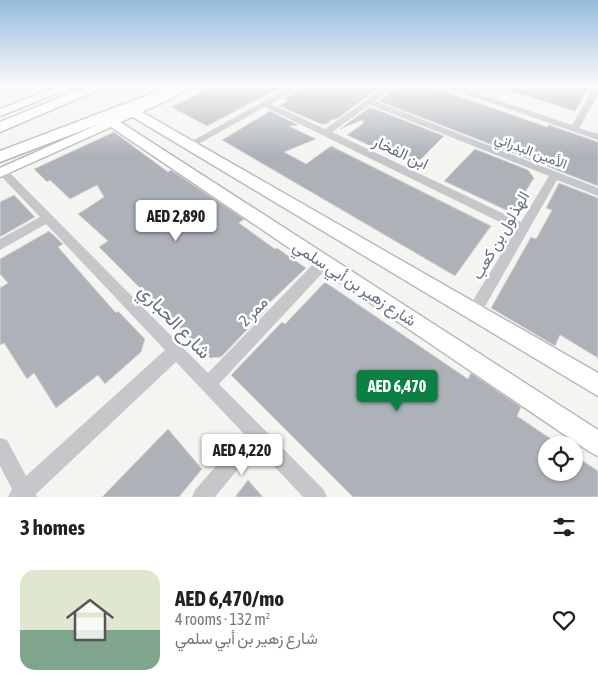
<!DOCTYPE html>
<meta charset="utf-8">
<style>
body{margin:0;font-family:"Asap Condensed",Vazirmatn,sans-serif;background:#f2f2f2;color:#222;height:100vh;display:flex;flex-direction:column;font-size:19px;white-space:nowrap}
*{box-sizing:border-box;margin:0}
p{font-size:16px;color:#767676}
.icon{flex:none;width:28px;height:28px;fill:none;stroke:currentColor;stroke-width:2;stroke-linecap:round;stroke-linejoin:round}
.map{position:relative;height:497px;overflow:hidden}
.side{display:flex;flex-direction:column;background:#fff;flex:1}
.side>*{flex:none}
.buttons{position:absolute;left:538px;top:436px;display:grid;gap:10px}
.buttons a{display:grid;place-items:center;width:45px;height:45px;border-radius:50%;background:#fff;box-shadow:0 1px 4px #0004;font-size:25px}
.price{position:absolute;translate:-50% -42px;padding:0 11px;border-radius:5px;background:#fff;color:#222;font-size:16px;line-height:32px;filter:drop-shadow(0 1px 2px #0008)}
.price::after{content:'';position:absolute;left:50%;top:30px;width:15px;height:11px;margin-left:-8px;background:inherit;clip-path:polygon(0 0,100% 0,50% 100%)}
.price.selected{background:#0b8043;color:#fff}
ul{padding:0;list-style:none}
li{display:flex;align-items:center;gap:15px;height:125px;padding:0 20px}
li span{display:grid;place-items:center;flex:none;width:140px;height:100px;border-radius:15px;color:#555}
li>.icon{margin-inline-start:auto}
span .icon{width:60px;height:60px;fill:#fffc;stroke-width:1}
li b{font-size:21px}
h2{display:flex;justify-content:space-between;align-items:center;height:60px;padding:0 20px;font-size:21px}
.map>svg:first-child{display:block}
.building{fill:#adb2b9;stroke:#d6d6d4}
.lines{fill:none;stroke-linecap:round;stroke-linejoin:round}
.secondary-casing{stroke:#b7babf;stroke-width:3}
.highway-casing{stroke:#b5b7bb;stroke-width:3}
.street{fill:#c5c7cb;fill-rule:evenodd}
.secondary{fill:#fff;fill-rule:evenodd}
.highway{fill:#fff;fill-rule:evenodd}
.labels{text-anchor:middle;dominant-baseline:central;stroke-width:5;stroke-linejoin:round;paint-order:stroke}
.far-street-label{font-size:14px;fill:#636f83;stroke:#fff}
.street-label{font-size:16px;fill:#636f83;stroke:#fff}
.near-street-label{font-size:19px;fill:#636f83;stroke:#fff}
</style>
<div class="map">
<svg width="598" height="497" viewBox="0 0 598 497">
<rect width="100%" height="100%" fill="#f4f5f1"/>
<path class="building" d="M214,86h72l-6,4 -1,-2 -72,38 -36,-19z
M304,86h78l-47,34 -1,-2 -8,6h-5l-42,-18 8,-5 -2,-3z
M398,86h31l118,41 2,-2 49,17v44l-219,-85z
M504,86h86l-15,25 -71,-22z
M370,107l74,29 -30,30 -67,-31 17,-12 -2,-3 -22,9z
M270,111l28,14 -9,1 27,13 -32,13 22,12 25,-18 160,80 -36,50 -233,-136z
M114,132l54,40 3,-2 73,49 -5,4 36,26 2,-1 29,20 -40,38 2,2 -47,49 -11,1 -111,-111 9,-6 -30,-27 26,-17 -7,-12 -27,14 -20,-19 -3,2 -13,-13z
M475,149l53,21 6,8 -22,35 -68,-32z
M559,183l39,15v160l-38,-23 -5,11 -64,-38 40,-71 5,2 16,-29 -6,-2z
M14,195l21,22 -35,20v-35z
M49,231l14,13 -5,3 58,66 2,-2 27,28 -4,13 -36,32 -7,-9 -42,33 -22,-35 -7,6 -23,-36 -4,2v-57l8,-5 -8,-9v-15z
M325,282l143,97 3,-6 50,34 -4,9 43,29h-14v27h28v-17l24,16v26h-245l-122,-122 51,-53 3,2z
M168,429l34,40 -23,28h-77z
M248,480l15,17h-28z"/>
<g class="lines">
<g class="secondary-casing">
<path id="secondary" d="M60,86h15l-75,30v-7z
M171,92l5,3 -1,2 -33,15 456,261v23l-465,-279 -13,5 478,308v26l-8,-4 -479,-325 -111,50v-9z"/>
</g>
<g class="highway-casing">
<path id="highway" d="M88,86h19l-107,46v-10z
M172,86h19l-1,3 -190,73v-11z"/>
</g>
<path class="street" d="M291,86h11l-31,18 54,25 61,-43h10l-21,15 223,87v8l-41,-16 -78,137 -5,2 -5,-2 -2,-5 2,-5 47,-77 -251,-123 -72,40h-6l-2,-2zM370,105l179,71 -28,46 -189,-90z
M442,86h13l117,39 22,-37 4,-2v9l-19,33 19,6v6z
M3,169l4,1 201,203 111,-115 5,-1 5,1 1,4 -1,4 -110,118 105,106 3,7h-24l-47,-50 -41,50h-23l3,-7 49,-56 -68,-72 -140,132 1,3h-29l4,-8 -12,-23v-28l7,2 19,36 139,-126 -119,-126 -46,26v-11l40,-22 -40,-42v-5z"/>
<use href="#secondary" class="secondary"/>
<use href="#highway" class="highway"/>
</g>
<linearGradient id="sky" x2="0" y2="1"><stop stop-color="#97bbdd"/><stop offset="0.55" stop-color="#fafaf9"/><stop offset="1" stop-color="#fafaf9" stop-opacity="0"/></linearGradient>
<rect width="598" height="156" fill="url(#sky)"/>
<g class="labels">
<g class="far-street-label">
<text transform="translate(531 151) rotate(21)">الأمين البدراني</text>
</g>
<g class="street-label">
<text transform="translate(401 152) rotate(25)">ابن الفخار</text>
<text transform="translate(500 235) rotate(-60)">الهذلول بن كعب</text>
<text transform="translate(355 283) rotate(33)">شارع زهير بن أبي سلمي</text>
<text transform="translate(253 311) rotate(-46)">ممر 2</text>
</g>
<g class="near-street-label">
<text transform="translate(175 321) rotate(46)">شارع الحباري</text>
</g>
</g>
</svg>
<div class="buttons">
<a><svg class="icon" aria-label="locate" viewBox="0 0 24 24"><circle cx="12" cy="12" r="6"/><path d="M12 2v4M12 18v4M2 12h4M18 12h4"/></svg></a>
</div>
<b class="price" style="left:176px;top:242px">AED 2,890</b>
<b class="price selected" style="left:397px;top:412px">AED 6,470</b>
<b class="price" style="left:242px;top:476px">AED 4,220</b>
</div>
<section class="side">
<h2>3 homes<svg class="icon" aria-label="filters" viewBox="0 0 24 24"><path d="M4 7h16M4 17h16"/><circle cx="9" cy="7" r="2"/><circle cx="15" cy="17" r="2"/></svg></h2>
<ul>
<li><span style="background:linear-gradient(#dfe7d0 60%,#7fa58c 0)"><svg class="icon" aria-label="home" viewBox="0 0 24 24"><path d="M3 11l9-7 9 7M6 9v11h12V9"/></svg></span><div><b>AED 6,470/mo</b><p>4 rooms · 132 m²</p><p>شارع زهير بن أبي سلمي</p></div><svg class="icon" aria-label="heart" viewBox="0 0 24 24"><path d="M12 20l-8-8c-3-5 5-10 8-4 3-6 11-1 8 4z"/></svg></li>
</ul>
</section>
